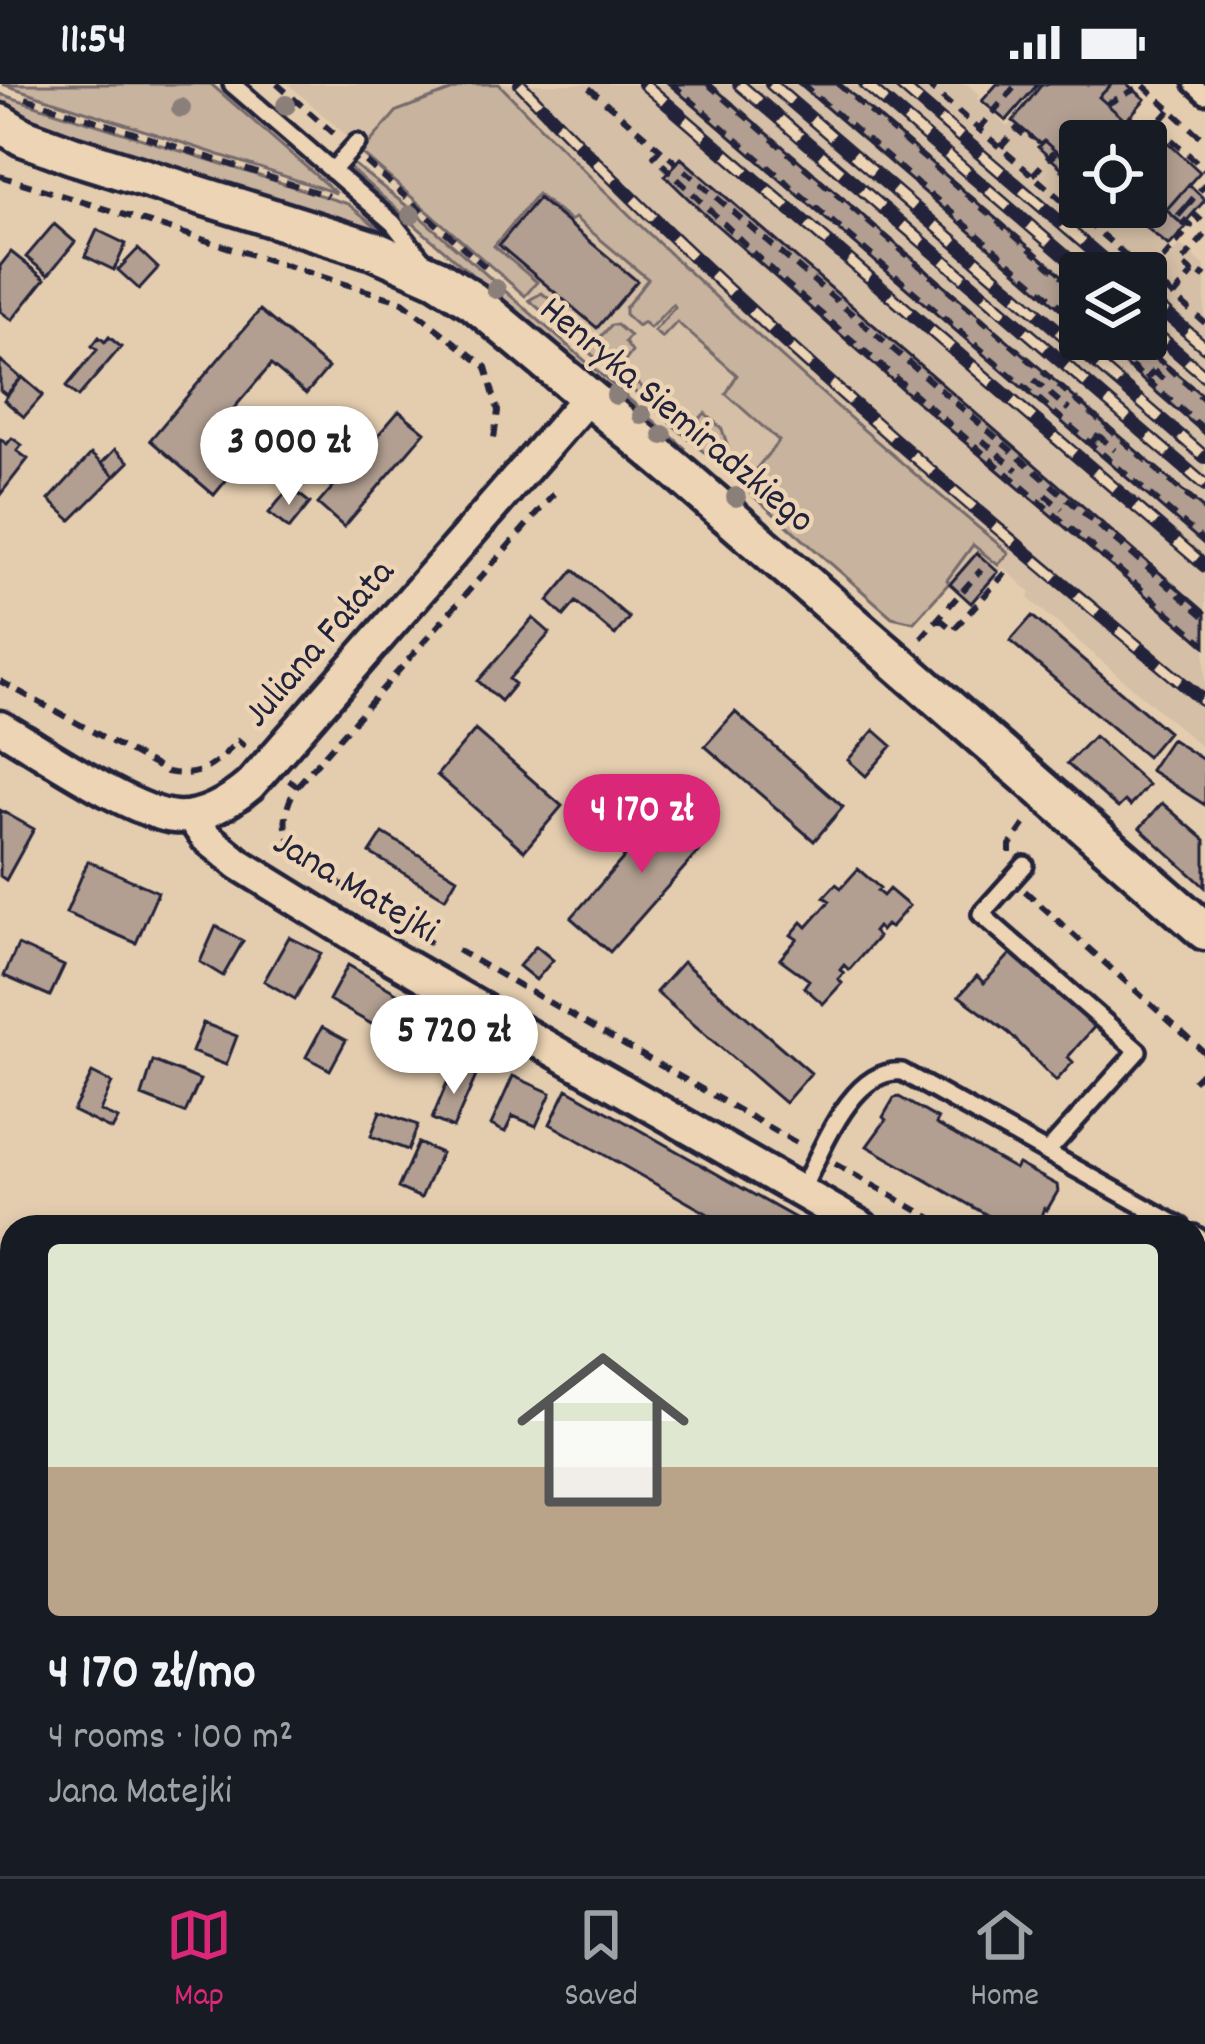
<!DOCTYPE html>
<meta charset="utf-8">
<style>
body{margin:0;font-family:Dekko,sans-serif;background:#242831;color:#f1f3f6;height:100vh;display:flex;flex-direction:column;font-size:45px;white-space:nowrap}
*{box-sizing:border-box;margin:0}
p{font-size:39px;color:#9ea1a6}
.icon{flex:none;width:66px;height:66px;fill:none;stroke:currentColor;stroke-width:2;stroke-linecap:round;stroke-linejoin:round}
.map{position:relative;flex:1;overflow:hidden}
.panel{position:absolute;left:0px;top:1131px;width:1206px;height:663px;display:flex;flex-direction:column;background:#171b24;border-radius:36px 36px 0 0;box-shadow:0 6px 18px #0003}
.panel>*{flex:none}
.fabs{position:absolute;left:1059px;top:36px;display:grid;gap:24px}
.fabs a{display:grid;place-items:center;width:108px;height:108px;border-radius:12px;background:#171b24;box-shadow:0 6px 18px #0003;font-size:60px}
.price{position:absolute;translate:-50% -102px;padding:0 27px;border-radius:42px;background:#fff;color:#222;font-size:39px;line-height:78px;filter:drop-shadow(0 3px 6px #0008)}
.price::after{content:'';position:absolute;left:50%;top:72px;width:36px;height:27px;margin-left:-18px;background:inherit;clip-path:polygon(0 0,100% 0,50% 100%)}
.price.selected{background:#db2777;color:#fff}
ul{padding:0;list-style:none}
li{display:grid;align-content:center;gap:24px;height:636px;padding:0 48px}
li span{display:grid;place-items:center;height:372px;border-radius:12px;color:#555}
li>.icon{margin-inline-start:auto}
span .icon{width:216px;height:216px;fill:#fffc;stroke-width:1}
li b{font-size:51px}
.status{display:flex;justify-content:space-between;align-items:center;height:84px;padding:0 60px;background:#171b24;direction:ltr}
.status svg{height:33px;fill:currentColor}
.menu{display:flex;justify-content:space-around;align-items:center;height:168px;border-top:3px solid #363941;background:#171b24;font-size:33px;color:#9ea1a6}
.menu a{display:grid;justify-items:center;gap:6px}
.menu .selected{color:#db2777}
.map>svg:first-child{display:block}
.built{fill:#d5bfa6;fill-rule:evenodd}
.green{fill:#c8b39e;stroke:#756a6c;stroke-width:3}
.building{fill:#b29f91;stroke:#22223b;stroke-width:3}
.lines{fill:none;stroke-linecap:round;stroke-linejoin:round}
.service-casing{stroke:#22223b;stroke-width:24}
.minor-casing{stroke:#22223b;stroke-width:39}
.tertiary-casing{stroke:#22223b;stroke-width:45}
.path{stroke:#22223b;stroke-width:6;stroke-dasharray:12 9;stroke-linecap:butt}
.service{stroke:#ecd4b4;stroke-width:15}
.minor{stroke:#ecd4b4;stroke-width:30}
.tertiary{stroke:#ecd4b4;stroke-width:36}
.rail-casing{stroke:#22223b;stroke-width:14}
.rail{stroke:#ecd4b4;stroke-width:9;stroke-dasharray:27;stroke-linecap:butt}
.tree{fill:#8b7f7a}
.labels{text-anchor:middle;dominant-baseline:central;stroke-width:9;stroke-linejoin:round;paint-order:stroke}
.street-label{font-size:39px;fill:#22223b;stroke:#ecd4b4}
</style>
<div class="status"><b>11:54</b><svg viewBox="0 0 49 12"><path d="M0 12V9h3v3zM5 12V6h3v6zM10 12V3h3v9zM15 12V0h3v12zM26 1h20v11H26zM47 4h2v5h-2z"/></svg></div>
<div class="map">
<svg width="1205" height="1792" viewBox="0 0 1205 1792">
<rect width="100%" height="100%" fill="#e4cdaf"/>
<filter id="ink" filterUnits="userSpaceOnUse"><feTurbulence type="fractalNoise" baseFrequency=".00833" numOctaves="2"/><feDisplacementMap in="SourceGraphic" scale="24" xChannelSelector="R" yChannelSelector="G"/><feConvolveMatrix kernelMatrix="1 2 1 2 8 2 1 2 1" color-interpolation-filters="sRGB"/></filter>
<g filter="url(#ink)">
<path class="built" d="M288,0h679l13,11 -3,4 30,28 6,-6 26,23 5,-3 36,32v34h32l14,13 5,-5 36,28 4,11 9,-9 25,21v484l-177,-152 3,-5 -27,-25 -6,4 -21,-18 -62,67 -172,-137zM1080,189h66v66h-66z"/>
<path class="green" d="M2,0h209l125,109z
M469,0h30c160,167 332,322 510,469l-11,12 -25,-20 -26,35 2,3 -35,39 -22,-5 -150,-131 37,-45 -53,-47 11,-19 -60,-53 -15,16 -8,-7 21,-24 -2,-3 -23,24 -7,-6 -5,4 -13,-12v-6l23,-29 -73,-61 -5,3 -33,-27 -43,52 43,36 -12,14 -164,-143 36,-42z
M0,10l348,110 34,27 -341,-105 -41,-19z
M352,79l65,51 268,234 -6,6 -331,-287z
M542,209l56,47 13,-15h6l13,11 -5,6 7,10 -12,16 70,61 15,-16 17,16 6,18 -7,20 -192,-167z
M468,1782h603l-12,10h-597z"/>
<path class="building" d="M669,0h41l495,426v35z
M799,0h41l240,207v35z
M997,0h41l-32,37 -24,-20z
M1042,0h70l-13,13 27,24 4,-5 32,28 4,-3 34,31 -34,38 20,17 -17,19 -38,-31 -4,5 -21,-13h40v-66h-66v38v-6l-36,-32 -4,3 -27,-23z
M1112,0h15l18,15 -19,22 -27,-24z
M1044,57l36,32 -6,6 -36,-32z
M681,74l524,454v34l-304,-258 -198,-175 -38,-37z
M1189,100l16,16 -22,25 -17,-15z
M538,114l99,83 -40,47 -98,-83z
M54,140l21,18 -27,33 -22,-18z
M97,146l29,14 -12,26 -29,-14z
M138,165l20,19 -19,21 -21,-19z
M11,168l34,27 -33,41 -12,-9v-45z
M260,226l68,58 -22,26 -35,-29 -55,64 31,26 -33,40 -64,-55z
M99,253l6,5 4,-5 12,10 -43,50 -12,-10 31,-37 -5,-4z
M1095,255h41l67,57 2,38z
M0,276l21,18 -15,17 -6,-5z
M22,293l21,18 -19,22 -20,-17z
M399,327l26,21 -81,95 -26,-23z
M12,354l10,7 -5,6 11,8 -28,36v-56l7,5z
M115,365l14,13 -14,14 -13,-13z
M91,370l24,22 -44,44 -22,-20z
M290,403l20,16 -21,26 -20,-16z
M977,469l21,19 -27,31 -21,-19z
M574,486l55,48 -14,17 -39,-33 -12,14 -16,-15z
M1032,532l136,116 -21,25 -137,-116z
M533,534l17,15 -41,46 6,5 -14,17 -23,-20z
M735,628l108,95 -29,34 -109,-95z
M475,646l87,76 -38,45 -87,-76z
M874,646l18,16 -26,30 -18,-16z
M1094,652l54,49 -18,21 -5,-5 -7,7 -51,-44z
M1171,655l34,22v44l-55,-35z
M674,716l39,35 -103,117 -39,-34z
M1162,719l43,37v47l-65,-59z
M0,726l34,19 -28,51 -6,-4z
M383,749l74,45 -12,20 -75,-45z
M88,777l70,31 -22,51 -70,-30z
M858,785l22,19 -3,3 6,5 6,-7 20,17 -19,22 -4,-3 -5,6 -4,-4 -4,5 5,5 -29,33 -5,-5 -4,5 4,3 -6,6 4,4 -19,21 -19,-17 5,-7 -29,-21 17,-20 -6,-4 11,-13 5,5 23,-26 -6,-4 12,-13 5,4z
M216,842l27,15 -20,35 -23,-14z
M289,853l32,16 -26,46 -31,-18z
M18,861l46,21 -14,30 -46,-20z
M536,862l17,14 -17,20 -17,-14z
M1012,868l84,73 -28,32 5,5 -17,19 -47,-48 -50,-37 18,-20 7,7z
M683,878l128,111 -26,30 -129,-111z
M348,881l99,57 -19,34 -99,-56z
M203,939l34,13 -11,29 -34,-13z
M322,943l24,13 -16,30 -24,-13z
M153,977l47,19 -15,33 -43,-17z
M454,982l22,10 -23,52 -21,-9z
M92,989l20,10 -12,28 18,8 -6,11 -39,-19z
M513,992l38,17 -15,33 -23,-10 -8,16 -14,-7z
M567,1005l244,138h-80l-181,-103z
M899,1013l39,22 -2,5 79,45 3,-5 39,21 1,6 -11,19 -3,-2 -7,19 -36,-4 -134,-77 19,-26 -3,-3 11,-19z
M380,1027l38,14 -10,25 -37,-14z
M418,1059l23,10 -20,45 -23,-10z
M1194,1184l11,6v61l-11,-6z
M1194,1366l11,6v23l-11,18z
M5,1468l7,2 -2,43 -10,-3z"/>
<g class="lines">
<g class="service-casing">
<path id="service" d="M232,0l161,139 31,39
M1193,0l12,11
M332,87l25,-28
M1025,781l-44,49 157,137 -90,100
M800,1109c21,-39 50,-125 102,-121l279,155
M1194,1150l11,7"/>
</g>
<g class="minor-casing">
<path id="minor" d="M0,643c41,23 131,86 175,90 29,2 55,-15 75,-32l338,-388
M191,732l15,21 33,27 134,83 489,280
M0,1320l12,3
M1194,1323l11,6
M0,1724l12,4
M1194,1729l11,6
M184,1782l32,10
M432,1792l6,-10"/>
</g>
<g class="tertiary-casing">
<path id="tertiary" d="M0,39l23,14 49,18 302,95 63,28 36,23 204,170 528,460"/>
</g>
<path class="path" d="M277,0l61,53
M672,0l533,458
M708,0l497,427
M802,0l278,239
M838,0l242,208
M926,0l279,239
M589,4l616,529
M26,14l302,98
M1107,20l36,-19 62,56
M1170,26l-14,16 49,43
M979,45l38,-45
M1001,63l16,-18 13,11 2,-3
M660,65l-6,7 128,124 423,364
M366,78l125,110
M1033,91l19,-21 14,13 -5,5 19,17
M0,92l403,126 83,65 12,44 -5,34
M1186,123l19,-23
M1178,132l8,-9 19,17
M1205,151l-24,28 19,16 5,-7
M1149,191l42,-49 -13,-11
M1174,212l19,-23
M1099,255l106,91
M1116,255l9,8
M1135,255l70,61
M1154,287l15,14
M1034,296l35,30
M1146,296l16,-18
M1098,351l17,15
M982,356l35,30
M1091,359l15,-17
M1045,411l17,14
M939,534l14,12 58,-63
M921,554l60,-68
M0,597l167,91c35,7 48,-7 71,-32l7,6
M289,696l8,6c-34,56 14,79 56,106 26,17 52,34 78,51
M297,702l257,-292
M1010,769v-8l19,-27
M1025,807l180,162
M457,866l345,196
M1193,997l12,-12
M835,1080l112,63
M1194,1283l11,6
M0,1284l12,4
M1194,1444l11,-19
M1194,1640l11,3
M1194,1688l11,-8
M1194,1775l11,12
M636,1792l6,-10
M959,1792l6,-10
M1150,1792l7,-10"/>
<use href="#service" class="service"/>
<use href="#minor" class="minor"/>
<use href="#tertiary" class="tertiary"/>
<g class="rail-casing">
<path id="rail" d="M520,0c212,223 448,422 685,618
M644,0l561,482
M739,0l466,401
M771,0l434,373
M865,0l220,189
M899,0l220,189
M1146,212l59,51
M1146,241l59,51"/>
</g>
<use href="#rail" class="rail"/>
</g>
<g class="tree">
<circle cx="286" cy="21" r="10"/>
<circle cx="181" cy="24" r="10"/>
<circle cx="411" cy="131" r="10"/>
<circle cx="496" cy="205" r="10"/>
<circle cx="616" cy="311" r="10"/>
<circle cx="642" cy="331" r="10"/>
<circle cx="663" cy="351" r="10"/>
<circle cx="736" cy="413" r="10"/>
</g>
</g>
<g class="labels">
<g class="street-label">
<text transform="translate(675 333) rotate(40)">Henryka Siemiradzkiego</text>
<text transform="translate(321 561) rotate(-49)">Juliana Fałata</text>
<text transform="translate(354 805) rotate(31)">Jana Matejki</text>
</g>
</g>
</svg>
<div class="fabs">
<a><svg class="icon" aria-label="locate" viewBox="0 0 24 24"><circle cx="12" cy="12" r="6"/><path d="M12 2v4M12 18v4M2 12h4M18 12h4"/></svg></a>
<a><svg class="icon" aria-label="layers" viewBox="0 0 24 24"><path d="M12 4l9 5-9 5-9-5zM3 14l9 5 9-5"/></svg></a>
</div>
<b class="price" style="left:289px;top:424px">3 000 zł</b>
<b class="price selected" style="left:642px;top:792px">4 170 zł</b>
<b class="price" style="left:454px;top:1013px">5 720 zł</b>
<section class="panel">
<ul>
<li><span style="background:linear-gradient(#dfe7d0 60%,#b9a48a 0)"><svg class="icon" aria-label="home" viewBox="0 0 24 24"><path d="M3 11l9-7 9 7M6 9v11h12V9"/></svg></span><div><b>4 170 zł/mo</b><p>4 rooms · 100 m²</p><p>Jana Matejki</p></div></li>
</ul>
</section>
</div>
<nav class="menu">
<a class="selected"><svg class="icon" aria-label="map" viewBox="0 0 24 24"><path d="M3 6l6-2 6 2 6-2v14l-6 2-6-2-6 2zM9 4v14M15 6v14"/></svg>Map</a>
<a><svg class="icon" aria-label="saved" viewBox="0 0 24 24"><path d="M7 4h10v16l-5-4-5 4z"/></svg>Saved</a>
<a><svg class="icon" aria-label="home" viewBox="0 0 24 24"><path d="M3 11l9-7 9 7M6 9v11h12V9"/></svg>Home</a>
</nav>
